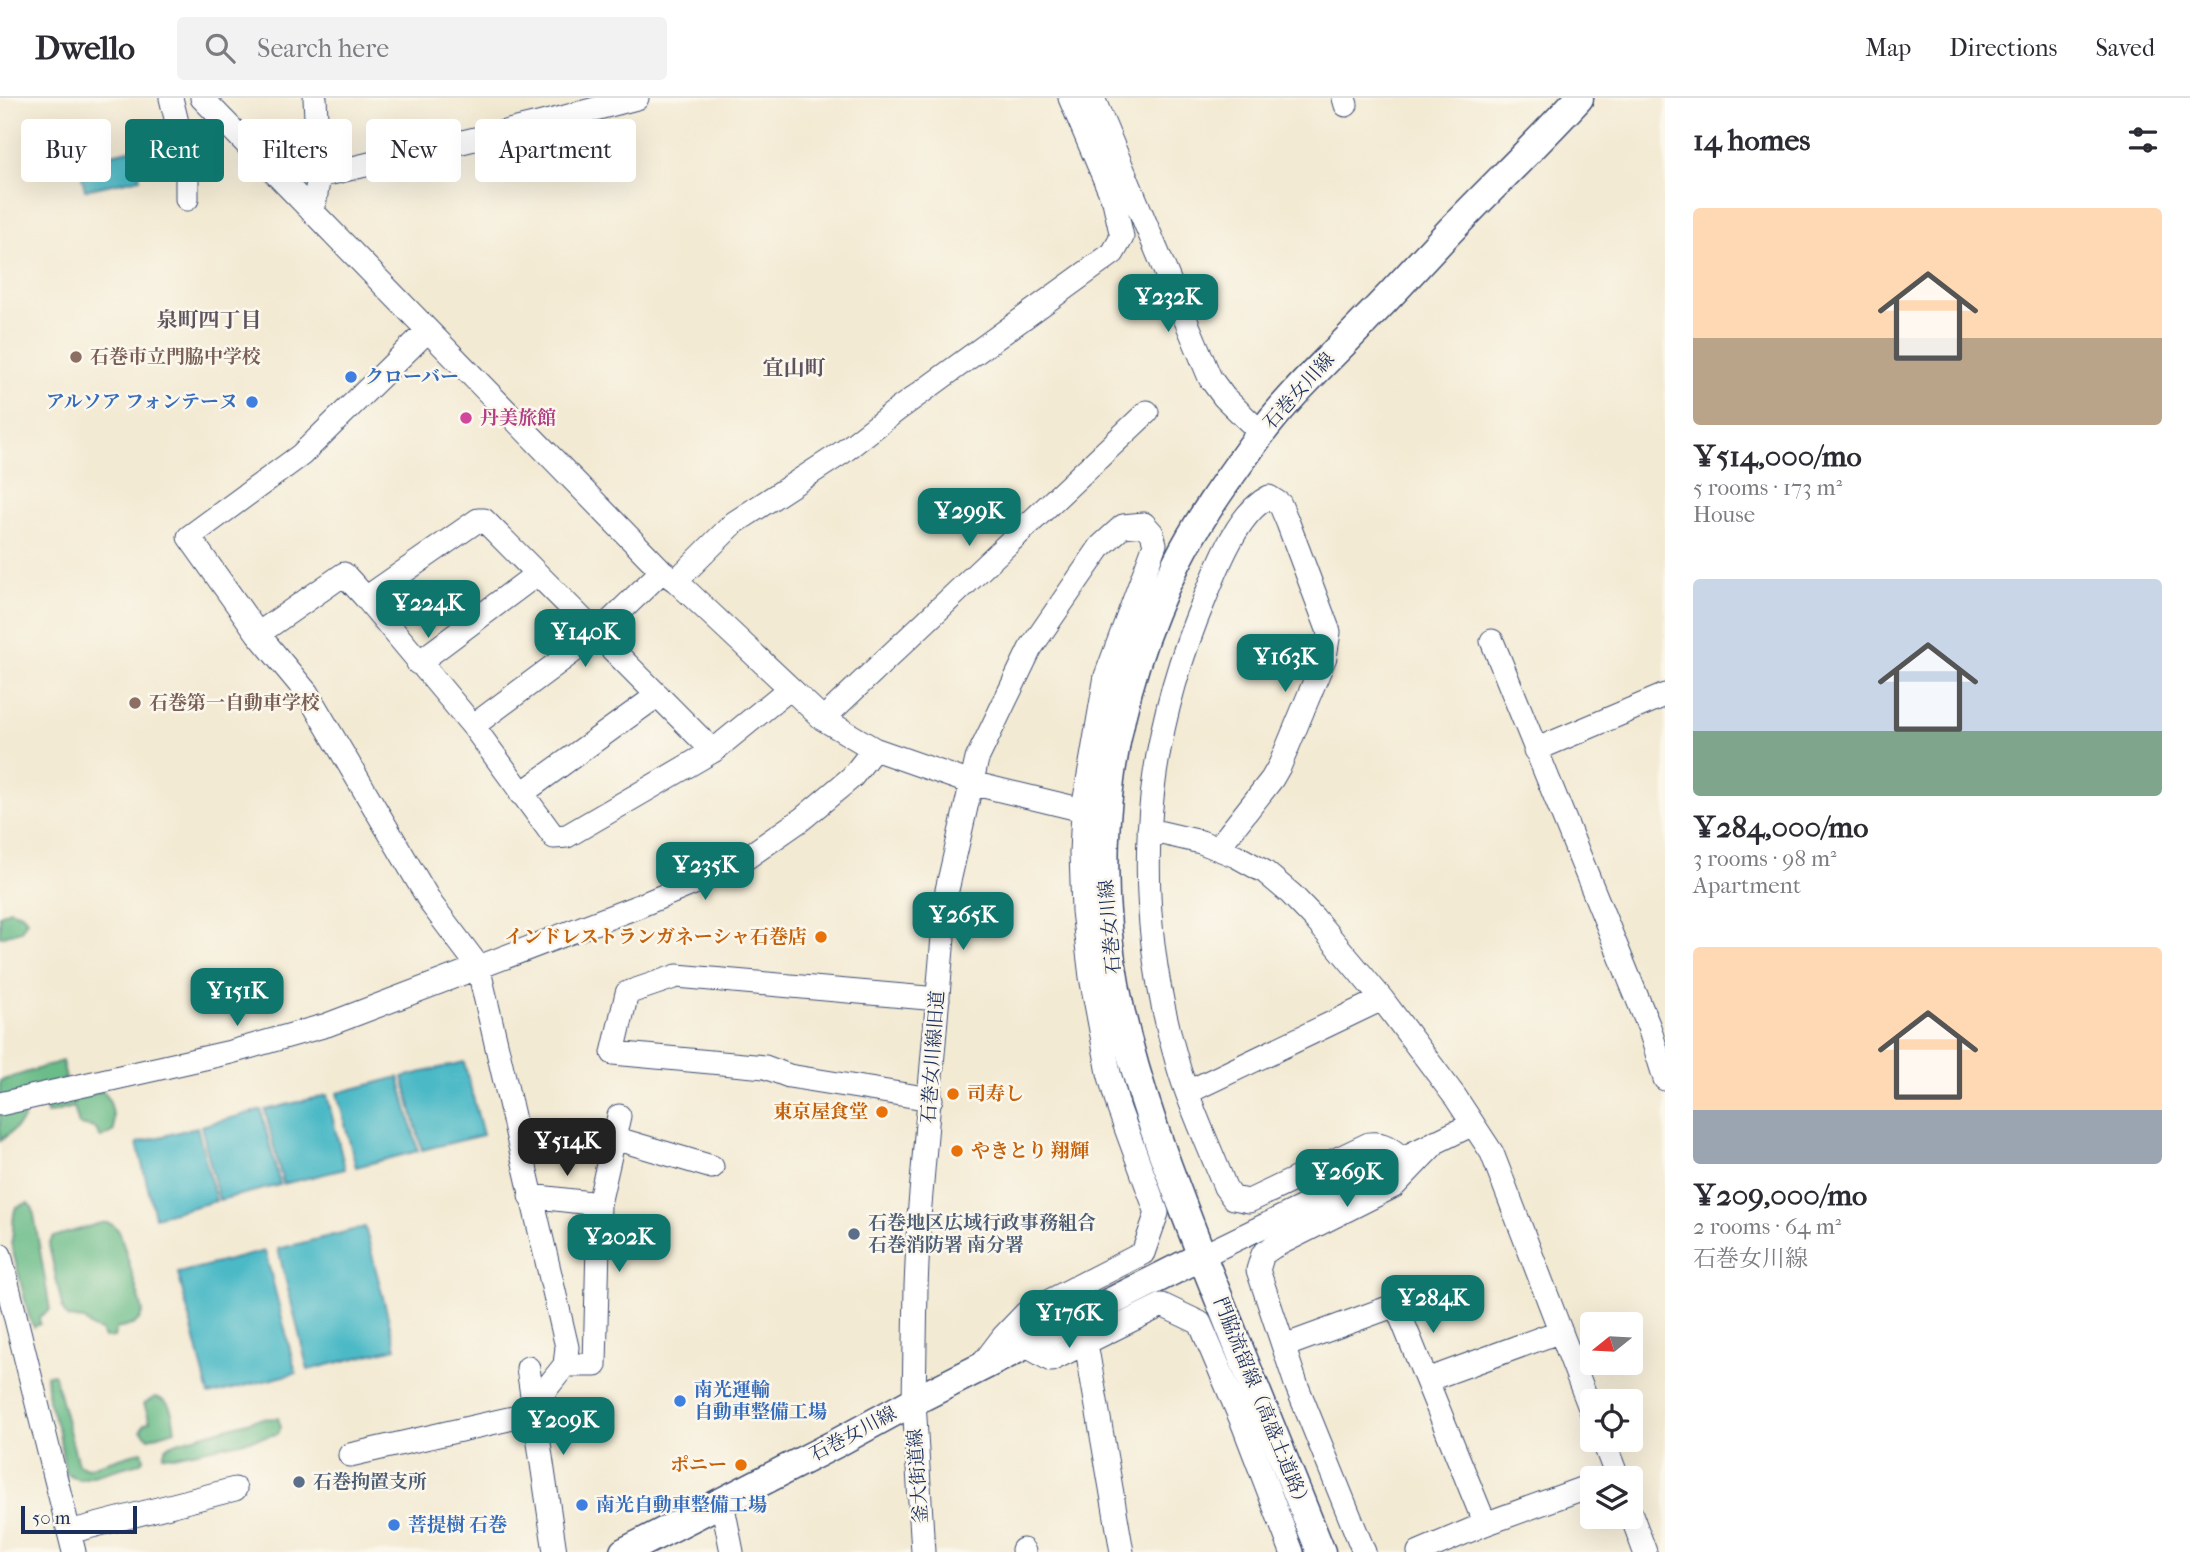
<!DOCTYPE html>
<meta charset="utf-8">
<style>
body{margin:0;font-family:"IM FELL French Canon","Noto Serif JP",serif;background:#f2f2f3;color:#2b2b33;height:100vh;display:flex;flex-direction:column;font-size:26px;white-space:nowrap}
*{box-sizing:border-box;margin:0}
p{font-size:23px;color:#7c7c81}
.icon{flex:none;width:38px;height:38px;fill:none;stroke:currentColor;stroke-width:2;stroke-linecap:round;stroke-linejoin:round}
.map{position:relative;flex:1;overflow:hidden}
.drawer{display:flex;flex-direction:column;background:#fff;width:525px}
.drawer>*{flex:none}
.top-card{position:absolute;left:21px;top:21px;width:665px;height:63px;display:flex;gap:14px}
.needle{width:46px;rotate:252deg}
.buttons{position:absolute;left:1580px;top:1214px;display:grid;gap:14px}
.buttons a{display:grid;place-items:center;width:63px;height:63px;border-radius:7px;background:#fff;box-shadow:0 7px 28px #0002;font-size:35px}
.scale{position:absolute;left:21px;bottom:18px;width:116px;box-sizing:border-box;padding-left:7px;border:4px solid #1b2f5e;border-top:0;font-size:19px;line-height:24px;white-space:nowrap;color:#1b2f5e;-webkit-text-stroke:5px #fbf7ec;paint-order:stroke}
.price{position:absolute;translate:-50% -60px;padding:0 16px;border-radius:14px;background:#0f766e;color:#fff;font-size:23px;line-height:46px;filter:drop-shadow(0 2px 4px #0008)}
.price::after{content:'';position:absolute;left:50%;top:42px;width:21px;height:16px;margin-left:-10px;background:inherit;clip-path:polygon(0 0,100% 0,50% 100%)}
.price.selected{background:#222;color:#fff}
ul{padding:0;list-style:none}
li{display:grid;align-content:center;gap:14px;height:371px;padding:0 28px}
li span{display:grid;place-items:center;height:217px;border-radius:7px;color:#555}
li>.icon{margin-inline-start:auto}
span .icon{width:126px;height:126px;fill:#fffc;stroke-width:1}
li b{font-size:30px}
h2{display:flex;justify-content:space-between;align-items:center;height:84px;padding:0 28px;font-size:30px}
.tag{padding:0 24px;border-radius:7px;background:#fff;box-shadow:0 7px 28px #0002;font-size:24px;line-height:63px}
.tag.selected{background:#0f766e;color:#fff}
header{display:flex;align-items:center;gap:42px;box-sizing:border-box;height:98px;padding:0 35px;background:#fff;border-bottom:2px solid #e1e1e2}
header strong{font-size:33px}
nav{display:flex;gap:38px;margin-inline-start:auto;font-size:24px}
.search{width:490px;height:63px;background:#f2f2f3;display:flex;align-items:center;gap:18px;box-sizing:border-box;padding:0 24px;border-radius:7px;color:#7c7c81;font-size:26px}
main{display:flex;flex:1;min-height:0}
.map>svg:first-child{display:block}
.forest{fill:#6abc88;stroke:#427673;stroke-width:2}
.water{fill:#4bb9c6;stroke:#337492;stroke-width:2}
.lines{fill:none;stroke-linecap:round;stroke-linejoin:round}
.minor-casing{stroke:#3b4b70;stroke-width:25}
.major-casing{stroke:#3b4b70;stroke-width:31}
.minor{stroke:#fff;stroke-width:23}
.major{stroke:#fff;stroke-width:28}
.education-dot{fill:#8d6e63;stroke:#fbf7ec;stroke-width:2.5}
.shop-dot{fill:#3f7fe0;stroke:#fbf7ec;stroke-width:2.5}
.hotel-dot{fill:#d1479c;stroke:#fbf7ec;stroke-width:2.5}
.food-dot{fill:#e8710a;stroke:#fbf7ec;stroke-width:2.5}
.service-dot{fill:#5c6f8a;stroke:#fbf7ec;stroke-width:2.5}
.labels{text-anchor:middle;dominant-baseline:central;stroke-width:5;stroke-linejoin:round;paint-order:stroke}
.education-label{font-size:19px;font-weight:bold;fill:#785e54;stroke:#fbf7ec;text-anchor:start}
.shop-label{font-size:19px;font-weight:bold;fill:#366cbe;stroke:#fbf7ec;text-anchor:start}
.street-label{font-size:19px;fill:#1b2f5e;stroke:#fbf7ec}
.hotel-label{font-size:19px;font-weight:bold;fill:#b23c85;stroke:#fbf7ec;text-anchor:start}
.food-label{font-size:19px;font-weight:bold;fill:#c56008;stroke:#fbf7ec;text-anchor:end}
.service-label{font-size:19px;font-weight:bold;fill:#4e5e75;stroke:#fbf7ec;text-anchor:start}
.neighbourhood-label{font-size:21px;font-weight:bold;fill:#5d535e;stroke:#fbf7ec}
</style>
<header>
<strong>Dwello</strong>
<div class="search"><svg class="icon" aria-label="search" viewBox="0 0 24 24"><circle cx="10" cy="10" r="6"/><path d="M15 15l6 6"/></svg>Search here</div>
<nav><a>Map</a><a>Directions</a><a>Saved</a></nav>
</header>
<main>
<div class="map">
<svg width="1665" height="1454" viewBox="0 0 1665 1454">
<rect width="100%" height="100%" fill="#fbf7ec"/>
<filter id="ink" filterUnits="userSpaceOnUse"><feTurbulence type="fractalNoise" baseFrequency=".0143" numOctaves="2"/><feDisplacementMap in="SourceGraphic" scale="14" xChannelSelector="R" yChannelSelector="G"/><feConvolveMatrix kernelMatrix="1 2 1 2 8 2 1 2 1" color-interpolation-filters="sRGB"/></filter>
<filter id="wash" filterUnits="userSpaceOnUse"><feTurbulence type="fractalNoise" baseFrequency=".00686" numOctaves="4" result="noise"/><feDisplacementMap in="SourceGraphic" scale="28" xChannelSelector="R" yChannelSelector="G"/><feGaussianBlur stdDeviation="1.57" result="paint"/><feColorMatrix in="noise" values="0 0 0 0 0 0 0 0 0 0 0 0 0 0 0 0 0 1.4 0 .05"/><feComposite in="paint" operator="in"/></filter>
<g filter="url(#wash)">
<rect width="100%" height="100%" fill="#f3ead3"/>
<path class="forest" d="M9,812l13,4 5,6 -6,11 -21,6v-22z
M62,963l4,18 -66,20v-18z
M103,993c9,9 11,27 11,40l-13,7 -6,-10 -16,-3 -5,-18 -27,7 -1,-10z
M22,1012l2,8 -6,8 -18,15v-28z
M28,1105l5,6 17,101 -11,7 1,7 -6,3 -4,-7 -19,-77c4,-12 0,-25 5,-36z
M101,1125c10,-1 14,2 19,10l23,78c-4,15 -14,15 -27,18l-2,8 -10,1 -3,-7 -9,-3 -8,-8 -16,-2 -5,-8 -14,-65 4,-8z
M54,1276l24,90 9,4 55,-17 2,8 -5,4 -60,17 -14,-8 -6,-40 -11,-32 -2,-25z
M155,1299c18,4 17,17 20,33l-26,8 -8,-8 3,-6 6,-3 -6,-17z
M278,1320l3,9 -3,7 -104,22 -11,-1 3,-8 11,-5 81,-23z"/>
<path class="water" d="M134,51l6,29 -55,12 -7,-29z
M464,964l19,73 -61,15 -19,-73z
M399,979l19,74 -62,16 -19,-74z
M327,997l18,74 -62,15 -18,-74z
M261,1012l19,75 -61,15 -18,-74z
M197,1029l19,74 -61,16 -18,-74z
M365,1129l31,121 -88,22 -30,-121z
M265,1153l31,122 -87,22 -31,-122z"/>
</g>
<g filter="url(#ink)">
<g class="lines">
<g class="minor-casing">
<path id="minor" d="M171,0l16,65v36
M202,0l460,473 14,10 147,138 51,30 97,34 112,27
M1093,0l117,280 14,19 37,36
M1344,0l2,7
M319,78l219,-52 99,-26
M313,114l6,-36 -4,-78
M427,233l-126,124 -112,82 69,97 49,59 125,212 46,61 89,381 -2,18 -31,39
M676,483l58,-58 109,-71 54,-42 216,-157 9,-16 -8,-36 -44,-103
M258,536l86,-60 22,24
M1492,543l157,386 16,52
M418,565l119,-89
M823,621l324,-307
M473,628l125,-93 64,-62
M1535,652l130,-55
M713,653l-229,-231h-6l-112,78 107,128 81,111 13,-1 146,-85 76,-62
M521,696l137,-99
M1149,732l52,12 35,14 29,16 26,22 23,24 68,81 74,99 36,55 100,260
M1218,750l54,-69 8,-14 45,-108 4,-25 -41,-109 -8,-19 -11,-7c-31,15 -52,71 -64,101 -66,156 -74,309 -26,471 12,40 31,79 46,118l8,11 16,3 120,-57c14,-2 22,5 33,14
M1188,994l194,-93
M931,1001l-142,-23 -24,-9 -152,-14 14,-60 50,-17 261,23
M0,1006l231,-52 96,-27 312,-119 77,-32 30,-16 56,-39 50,-42 22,-28
M614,1040l98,29
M530,1098l69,8
M0,1157l74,297
M1202,1158l271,-132
M1086,1245l36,209
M1025,1247l26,15 111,-55 38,18 43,101 49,128
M1284,1248l112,-41 89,219
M565,1267h30l4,-161 20,-88
M528,1270l27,184
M1427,1282l134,-49
M1603,1342l15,39
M350,1357l185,-42
M722,1404l10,50
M1631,1416l14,38
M69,1434l166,-43
M1023,1452l1,2
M923,1454l-9,-151 2,-114 3,-70 28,-327 30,-131 53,-110 71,-103 22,-20 21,-2 8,9 3,11 -49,132 -23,134 -2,43 2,58 8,66 18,96 10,36 38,104 -14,40 -117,60 -23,24 -22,29
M1364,1454l-68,-168 -38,-114 5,-16 10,-7 121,-61 43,-45
M1419,1454l66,-28 107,-39"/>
</g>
<g class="major-casing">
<path id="major" d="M624,1454l213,-109 77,-42 288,-145
M1321,1454c-37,-93 -75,-185 -112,-278 -36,-92 -74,-186 -93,-284 -28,-146 -5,-296 61,-428 22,-44 53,-86 82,-126 31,-42 71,-78 107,-116 27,-27 53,-56 80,-85 44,-46 90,-90 133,-137"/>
</g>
<use href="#minor" class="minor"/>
<use href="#major" class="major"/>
</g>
</g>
<g class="education-dot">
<circle cx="76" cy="259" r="7"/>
<circle cx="135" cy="605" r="7"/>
</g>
<g class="shop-dot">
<circle cx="351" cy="279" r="7"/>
<circle cx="252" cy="304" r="7"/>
<circle cx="680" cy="1303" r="7"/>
<circle cx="582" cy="1407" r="7"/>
<circle cx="394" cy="1427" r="7"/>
</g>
<circle class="hotel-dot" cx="466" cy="320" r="7"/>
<g class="food-dot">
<circle cx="821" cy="839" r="7"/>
<circle cx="953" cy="996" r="7"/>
<circle cx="882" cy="1014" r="7"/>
<circle cx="957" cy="1053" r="7"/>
<circle cx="741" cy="1367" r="7"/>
</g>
<g class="service-dot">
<circle cx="854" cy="1136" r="7"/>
<circle cx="299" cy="1384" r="7"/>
</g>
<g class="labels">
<g class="education-label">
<text x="90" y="259">石巻市立門脇中学校</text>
<text x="149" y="605">石巻第一自動車学校</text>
</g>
<g class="shop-label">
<text x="365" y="279">クローバー</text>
<text x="238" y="304" text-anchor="end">アルソア フォンテーヌ</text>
<text x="694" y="1292">南光運輸<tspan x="694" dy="22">自動車整備工場</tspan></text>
<text x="596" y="1407">南光自動車整備工場</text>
<text x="408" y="1427">菩提樹 石巻</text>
</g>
<g class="street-label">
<text transform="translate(1299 293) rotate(-48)">石巻女川線</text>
<text transform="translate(1110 829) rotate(-95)">石巻女川線</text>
<text transform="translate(933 959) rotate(-86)">石巻女川線旧道</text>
<text transform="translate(1262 1306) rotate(68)">門脇流留線（高盛土道路）</text>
<text transform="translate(853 1336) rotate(-28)">石巻女川線</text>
<text transform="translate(918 1378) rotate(-94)">釜大街道線</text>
</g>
<g class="hotel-label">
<text x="480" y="320">丹美旅館</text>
</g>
<g class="food-label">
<text x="807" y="839">インドレストランガネーシャ石巻店</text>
<text x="967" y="996" text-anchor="start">司寿し</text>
<text x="868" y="1014">東京屋食堂</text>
<text x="971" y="1053" text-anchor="start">やきとり 翔輝</text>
<text x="727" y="1367">ポニー</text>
</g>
<g class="service-label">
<text x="868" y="1125">石巻地区広域行政事務組合<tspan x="868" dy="22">石巻消防署 南分署</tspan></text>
<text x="313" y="1384">石巻拘置支所</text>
</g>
<g class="neighbourhood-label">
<text x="209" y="222">泉町四丁目</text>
<text x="794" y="270">宜山町</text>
</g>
</g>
</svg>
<div class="buttons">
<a><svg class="needle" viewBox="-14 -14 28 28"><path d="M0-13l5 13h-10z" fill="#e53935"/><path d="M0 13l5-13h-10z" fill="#7c7c81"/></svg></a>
<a><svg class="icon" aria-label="locate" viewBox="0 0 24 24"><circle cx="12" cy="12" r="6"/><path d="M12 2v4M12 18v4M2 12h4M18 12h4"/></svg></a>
<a><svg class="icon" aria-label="layers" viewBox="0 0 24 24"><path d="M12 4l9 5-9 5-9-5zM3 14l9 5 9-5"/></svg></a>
</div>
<div class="scale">50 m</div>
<b class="price" style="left:1168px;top:236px">¥232K</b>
<b class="price" style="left:969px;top:450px">¥299K</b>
<b class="price" style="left:428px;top:542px">¥224K</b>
<b class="price" style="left:585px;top:571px">¥140K</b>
<b class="price" style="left:1285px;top:596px">¥163K</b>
<b class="price" style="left:705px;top:804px">¥235K</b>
<b class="price" style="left:963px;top:854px">¥265K</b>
<b class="price" style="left:237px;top:930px">¥151K</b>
<b class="price selected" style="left:567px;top:1080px">¥514K</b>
<b class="price" style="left:1347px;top:1111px">¥269K</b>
<b class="price" style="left:619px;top:1176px">¥202K</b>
<b class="price" style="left:1433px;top:1237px">¥284K</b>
<b class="price" style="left:1069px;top:1252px">¥176K</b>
<b class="price" style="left:563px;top:1359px">¥209K</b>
<div class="top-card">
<a class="tag">Buy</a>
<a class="tag selected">Rent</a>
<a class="tag">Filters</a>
<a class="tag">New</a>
<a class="tag">Apartment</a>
</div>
</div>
<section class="drawer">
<h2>14 homes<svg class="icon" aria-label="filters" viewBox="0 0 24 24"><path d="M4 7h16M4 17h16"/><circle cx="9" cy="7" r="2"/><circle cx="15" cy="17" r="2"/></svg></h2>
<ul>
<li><span style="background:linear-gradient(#ffd9b3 60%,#b9a48a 0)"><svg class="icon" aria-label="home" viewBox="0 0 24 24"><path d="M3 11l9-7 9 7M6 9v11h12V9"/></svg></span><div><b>¥514,000/mo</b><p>5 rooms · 173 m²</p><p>House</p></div></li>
<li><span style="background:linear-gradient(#c9d6e8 70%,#7fa58c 0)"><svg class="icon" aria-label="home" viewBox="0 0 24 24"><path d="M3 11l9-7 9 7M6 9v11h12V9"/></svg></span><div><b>¥284,000/mo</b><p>3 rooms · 98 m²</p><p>Apartment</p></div></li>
<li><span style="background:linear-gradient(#ffd9b3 75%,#9aa5b1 0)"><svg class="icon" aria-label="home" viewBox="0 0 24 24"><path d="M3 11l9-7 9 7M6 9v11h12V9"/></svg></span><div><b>¥209,000/mo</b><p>2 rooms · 64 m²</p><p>石巻女川線</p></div></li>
</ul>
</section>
</main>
